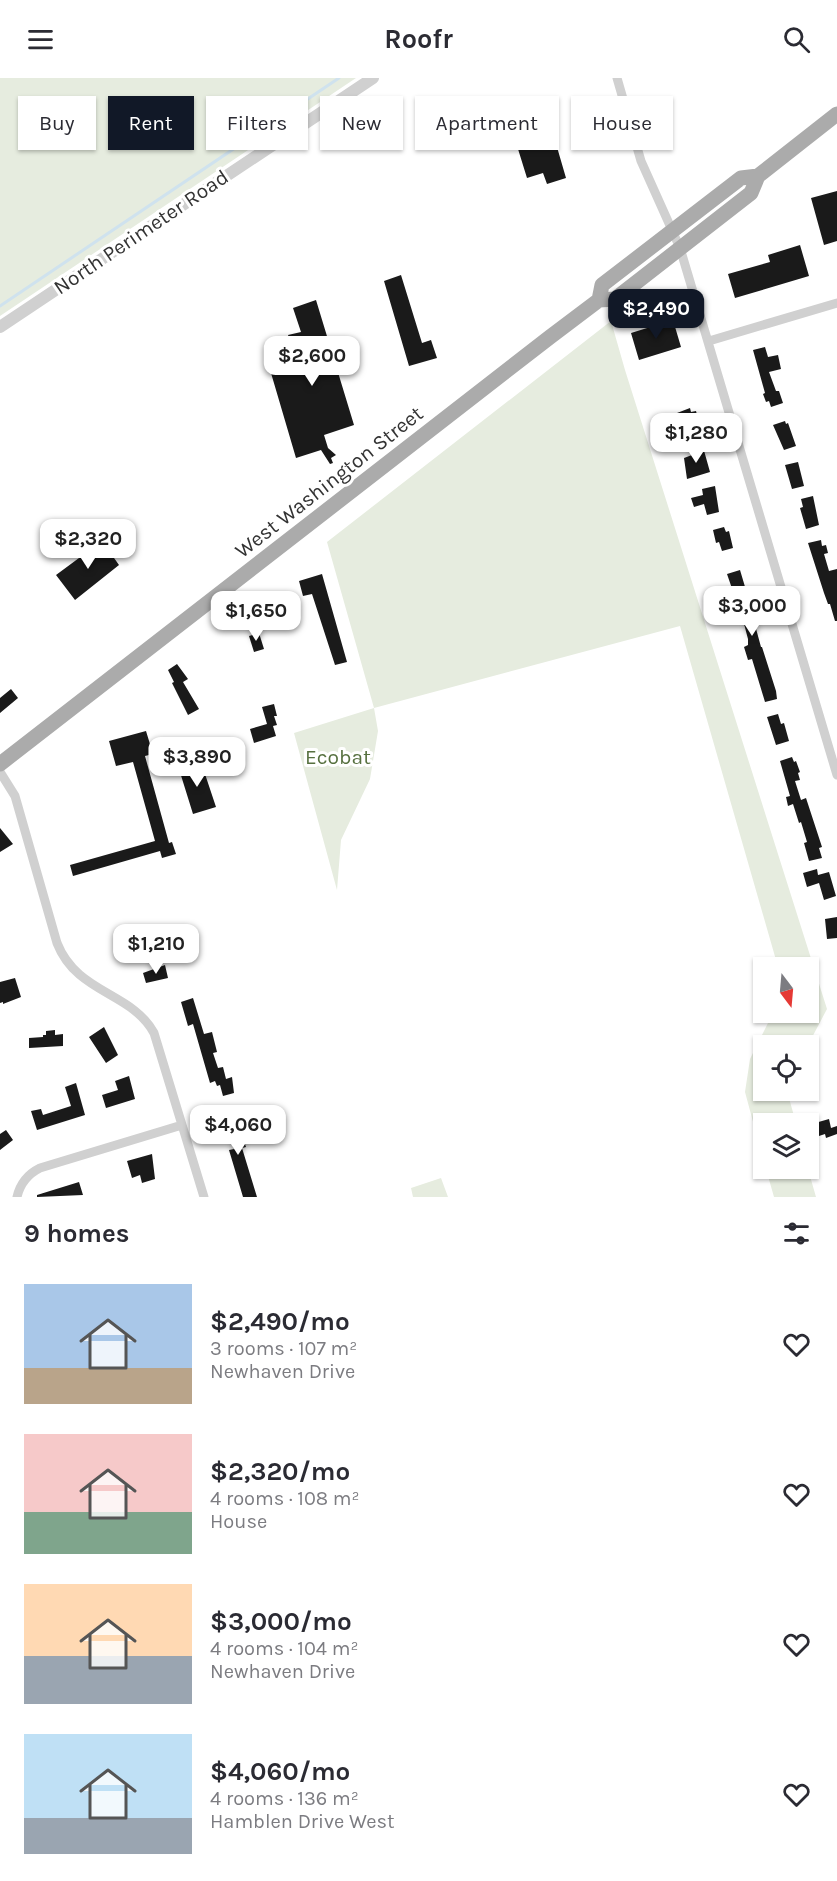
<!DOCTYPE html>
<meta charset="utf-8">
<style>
body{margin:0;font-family:Karla,sans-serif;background:#f2f2f3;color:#2b2b33;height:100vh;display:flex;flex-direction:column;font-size:22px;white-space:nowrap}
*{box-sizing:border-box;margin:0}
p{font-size:20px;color:#7c7c81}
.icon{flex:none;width:33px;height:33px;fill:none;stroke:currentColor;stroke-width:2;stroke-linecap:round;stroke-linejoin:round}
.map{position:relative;height:1119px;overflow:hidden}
.side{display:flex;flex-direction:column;background:#fff;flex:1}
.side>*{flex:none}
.guide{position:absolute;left:18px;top:18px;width:801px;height:54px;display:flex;gap:12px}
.needle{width:39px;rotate:164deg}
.controls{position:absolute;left:753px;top:879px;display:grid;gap:12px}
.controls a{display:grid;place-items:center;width:66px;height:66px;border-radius:0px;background:#fff;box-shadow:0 2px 4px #0004;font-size:30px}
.price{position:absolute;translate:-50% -51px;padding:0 14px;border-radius:12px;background:#fff;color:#222;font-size:20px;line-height:39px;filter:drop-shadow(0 2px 3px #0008)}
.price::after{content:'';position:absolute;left:50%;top:36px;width:18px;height:14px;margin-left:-9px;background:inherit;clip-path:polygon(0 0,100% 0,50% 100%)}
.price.active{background:#111827;color:#fff}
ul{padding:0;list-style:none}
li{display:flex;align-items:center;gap:18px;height:150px;padding:0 24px}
li span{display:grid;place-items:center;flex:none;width:168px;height:120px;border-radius:0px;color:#555}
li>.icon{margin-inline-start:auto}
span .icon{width:72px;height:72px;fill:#fffc;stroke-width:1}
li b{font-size:26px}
h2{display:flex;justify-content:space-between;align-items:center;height:72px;padding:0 24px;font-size:26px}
.tag{padding:0 21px;border-radius:0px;background:#fff;box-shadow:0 2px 4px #0004;font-size:21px;line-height:54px}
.tag.active{background:#111827;color:#fff}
header{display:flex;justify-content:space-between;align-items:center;height:78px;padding:0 24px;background:#fff;font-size:27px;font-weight:700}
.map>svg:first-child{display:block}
.green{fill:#e6ecdf}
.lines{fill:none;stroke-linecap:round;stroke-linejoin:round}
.stream{stroke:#cfe2ee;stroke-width:3}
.building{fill:#1a1a1a}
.minor{stroke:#d0d0d0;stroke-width:9}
.tertiary{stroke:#d0d0d0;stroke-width:12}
.primary{stroke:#ababab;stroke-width:15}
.labels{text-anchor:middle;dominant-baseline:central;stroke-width:6;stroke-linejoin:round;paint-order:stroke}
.street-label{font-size:21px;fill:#333;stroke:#fff}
.park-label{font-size:21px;fill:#56703f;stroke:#fff}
</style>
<header><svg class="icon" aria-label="menu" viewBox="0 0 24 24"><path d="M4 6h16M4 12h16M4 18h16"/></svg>Roofr<svg class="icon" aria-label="search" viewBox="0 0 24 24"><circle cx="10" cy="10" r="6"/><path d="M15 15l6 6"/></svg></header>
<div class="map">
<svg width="837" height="1119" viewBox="0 0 837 1119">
<rect width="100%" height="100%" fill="#fff"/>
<path class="green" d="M0,0h356l-356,238z
M611,243l14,49 202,639 -19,36 -44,1v44l23,1 9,32 -32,1 -1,35 -18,-67 5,-33 23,-46 35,-1v-44l-30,-1 -98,-341 -306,82 4,23 -8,48 -29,61 -4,50 -43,-157 80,-25 -47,-166z
M766,1091h42l8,28h-42z
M441,1100l7,19h-35l-2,-9z"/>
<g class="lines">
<path class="stream" d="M0,228l339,-228"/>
</g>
<path class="building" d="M543,21l23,79 -19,6 -4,-11 -16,5 -18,-58 15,-4 -3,-10z
M837,113v50l-13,4 -13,-47z
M800,167l9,31 -74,22 -7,-24 42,-12 -2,-7z
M401,197l21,68 9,-3 6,18 -28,8 -25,-85z
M316,222l38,125 -30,10 4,13 8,7 -5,3 2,5 -3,1 -9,-14 -25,8 -25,-85 27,-8 -10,-30 13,-3 -8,-24z
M673,242l8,27 -42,13 -8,-27z
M765,269l3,10 10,-2 3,14 -12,3 7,19h3l4,12 -12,4 -2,-6 -3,1 -3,-8 2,-1 -12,-43z
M690,330l1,4 5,-1 3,11 -4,1 3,10 -13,4 -3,-8 -7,2 -4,-11 8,-3 -2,-4z
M785,343l1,3 2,-1 8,23 -12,4 -11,-25z
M703,369l7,25 -23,7 -3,-21 8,-3 -1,-4z
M798,384l6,24 -12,3 -7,-24z
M715,408l4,26 -12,3 -3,-11 -10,3 -3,-9 12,-3 -1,-6z
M813,418l6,29 -13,4 -6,-21 3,-1 -2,-8z
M724,449l2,5 3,-1 4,17 -11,3 -3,-9 -3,1 -3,-13z
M821,462l1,6 4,-1 2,8 -4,1 5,17 8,-2v52h-2l-5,-17h-2l-4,-11 -16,-50z
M102,463l17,24 -44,35 -19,-25z
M740,492l14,47 1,8 6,22h1l14,44 1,8 -12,3 -13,-43 -4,1 -4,-13 4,-2v-6l-5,-19 -4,1 -3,-11 3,-1 -12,-35z
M322,496l25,88 -12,3 -23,-71 -9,2 -4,-15z
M259,555l5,16 -10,3 -5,-16z
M177,586l11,15 -5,3 16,27 -11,6 -16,-32 2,-1 -6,-12z
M11,611l7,9 -18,15v-15z
M274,626l3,12h-3l3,9 -4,1 3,10 -22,7 -4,-14 17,-5 -5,-17z
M778,636l3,10 3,-1 5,18 -13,4 -9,-28z
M146,653l7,23 -8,2 24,87 3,-1 4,12 -14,4 -2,-7 -87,25 -3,-11 85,-24 -22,-79 -17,4 -7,-25z
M792,679l2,5 2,-1 4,11 -2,1 2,7 -5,1 6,19 5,-2 16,49 -3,1 3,10 -13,3 -5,-18 3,-1 -6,-20 -2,1 -6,-19 -5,2 -2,-9 4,-1 -10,-35z
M201,684l15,45 -23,7 -14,-45z
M0,750l13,16 -13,8z
M817,791l1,6 11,-3 7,24 -12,4 -5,-17 -12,4 -4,-14z
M837,839v21l-10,1 -2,-20z
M165,887l3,13 -22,5 -3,-10z
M15,900l6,19 -18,7v-2l-3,1v-21z
M193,920l11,36 8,-2 5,20 -4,1 5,15 5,-1 3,12 6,-2 2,16 -11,3 -3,-11 -3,1 -2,-5 -5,2 -17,-59 -5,2 -7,-24z
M104,949l14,28 -12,8 -17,-26z
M55,952v5l8,-1v12l-34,2v-10l14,-1v-2h3v-4z
M129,998l6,23 -29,9 -4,-13 16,-5 -3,-9z
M76,1005l9,32 -48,15 -6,-19 10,-2 2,6 28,-9 -6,-19z
M231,1033l8,29 4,-1 3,8 -4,1 15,49h-14l-14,-47 5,-1 -5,-17 -5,2 -2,-9 -2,1 -1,-11z
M829,1041l2,9 6,-2v8l-11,4 -1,-4 -6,2 -4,-13z
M6,1052l7,10 -13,10v-16z
M152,1076l3,25 -13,4 -2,-8 -8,3 -5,-17z
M79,1104l4,13 -46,2v-2z"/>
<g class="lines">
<path class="minor" d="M617,0l24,83 39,87 157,527
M709,263l128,-38
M0,694l15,24 42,147c20,51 75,49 97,90l50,164
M17,1119c3,-13 11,-23 23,-29l142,-43"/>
<path class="tertiary" d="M0,249l373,-249"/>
<path class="primary" d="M599,222l3,-15 139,-107 17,-2 79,-62
M0,686l550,-427 49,-37 16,-1 136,-106 7,-17"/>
</g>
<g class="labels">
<g class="street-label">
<text transform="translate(141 154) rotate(-34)">North Perimeter Road</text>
<text transform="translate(329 404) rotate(-38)">West Washington Street</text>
</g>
<g class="park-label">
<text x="338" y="679">Ecobat</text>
</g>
</g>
</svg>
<div class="controls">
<a><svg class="needle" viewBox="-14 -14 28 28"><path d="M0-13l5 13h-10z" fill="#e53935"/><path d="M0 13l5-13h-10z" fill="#7c7c81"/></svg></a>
<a><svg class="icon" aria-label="locate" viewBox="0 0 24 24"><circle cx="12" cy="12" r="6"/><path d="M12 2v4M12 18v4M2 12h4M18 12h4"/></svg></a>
<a><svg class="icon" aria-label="layers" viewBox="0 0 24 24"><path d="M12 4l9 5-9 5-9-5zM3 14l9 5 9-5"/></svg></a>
</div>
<b class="price active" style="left:656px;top:262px">$2,490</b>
<b class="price" style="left:312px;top:309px">$2,600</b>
<b class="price" style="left:696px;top:386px">$1,280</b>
<b class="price" style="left:88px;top:492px">$2,320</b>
<b class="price" style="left:752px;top:559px">$3,000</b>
<b class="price" style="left:256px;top:564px">$1,650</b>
<b class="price" style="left:197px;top:710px">$3,890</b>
<b class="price" style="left:156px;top:897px">$1,210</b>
<b class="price" style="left:238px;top:1078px">$4,060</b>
<div class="guide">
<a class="tag">Buy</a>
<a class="tag active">Rent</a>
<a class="tag">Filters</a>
<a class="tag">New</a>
<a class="tag">Apartment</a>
<a class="tag">House</a>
</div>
</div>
<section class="side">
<h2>9 homes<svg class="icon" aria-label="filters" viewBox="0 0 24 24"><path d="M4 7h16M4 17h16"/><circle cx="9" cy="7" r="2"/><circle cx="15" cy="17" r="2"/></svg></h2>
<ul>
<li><span style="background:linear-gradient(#a9c7e8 70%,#b9a48a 0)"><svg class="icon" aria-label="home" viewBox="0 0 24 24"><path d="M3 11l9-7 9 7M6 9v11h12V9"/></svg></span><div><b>$2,490/mo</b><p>3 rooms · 107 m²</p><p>Newhaven Drive</p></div><svg class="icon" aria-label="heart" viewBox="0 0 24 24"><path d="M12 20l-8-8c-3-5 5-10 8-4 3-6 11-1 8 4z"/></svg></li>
<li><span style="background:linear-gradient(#f6c9c9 65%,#7fa58c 0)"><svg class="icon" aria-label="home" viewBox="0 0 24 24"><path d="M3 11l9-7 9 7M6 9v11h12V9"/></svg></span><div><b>$2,320/mo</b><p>4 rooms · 108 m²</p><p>House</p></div><svg class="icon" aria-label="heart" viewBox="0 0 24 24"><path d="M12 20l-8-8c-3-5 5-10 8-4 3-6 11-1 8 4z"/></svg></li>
<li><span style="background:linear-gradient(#ffd9b3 60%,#9aa5b1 0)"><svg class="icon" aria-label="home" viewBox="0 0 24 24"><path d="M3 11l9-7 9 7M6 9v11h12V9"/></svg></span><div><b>$3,000/mo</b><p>4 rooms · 104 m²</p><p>Newhaven Drive</p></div><svg class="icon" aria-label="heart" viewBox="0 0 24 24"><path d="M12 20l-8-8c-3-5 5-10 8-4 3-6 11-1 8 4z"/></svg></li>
<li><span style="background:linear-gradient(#bfe0f5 70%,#9aa5b1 0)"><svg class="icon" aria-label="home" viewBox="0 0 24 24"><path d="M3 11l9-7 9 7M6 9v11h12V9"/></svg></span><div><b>$4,060/mo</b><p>4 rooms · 136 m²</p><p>Hamblen Drive West</p></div><svg class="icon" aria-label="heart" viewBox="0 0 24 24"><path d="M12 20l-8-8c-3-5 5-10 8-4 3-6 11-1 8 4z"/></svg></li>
</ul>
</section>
